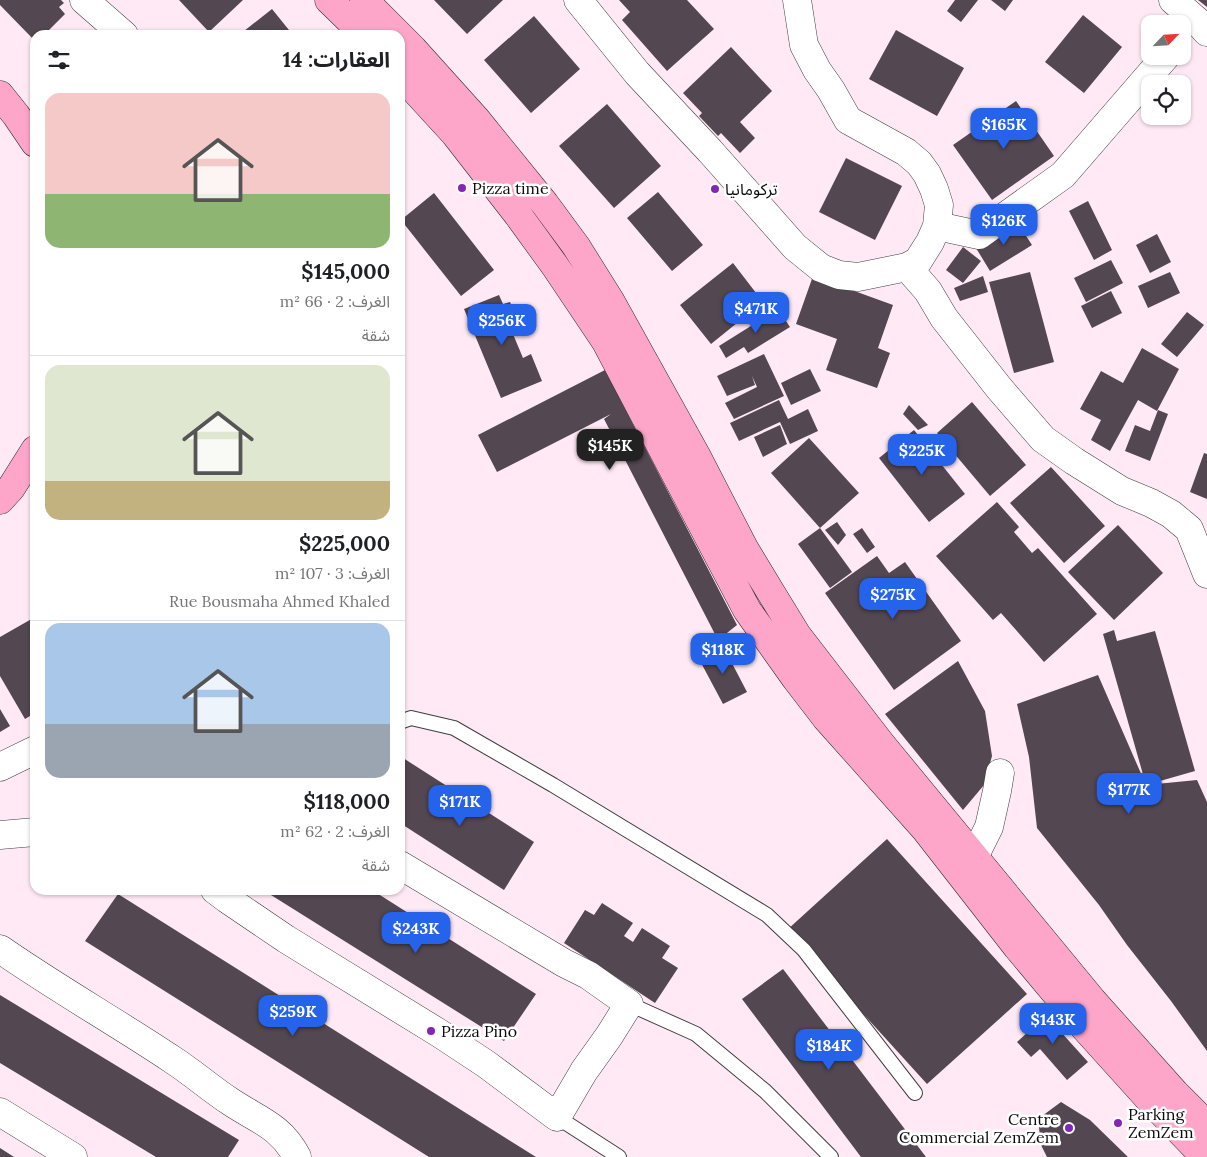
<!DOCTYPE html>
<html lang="ar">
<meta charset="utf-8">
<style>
body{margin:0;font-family:Lora,"Noto Sans Arabic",serif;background:#f6f6f6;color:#202124;direction:rtl;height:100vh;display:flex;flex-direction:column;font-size:19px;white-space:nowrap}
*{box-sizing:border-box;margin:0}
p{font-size:16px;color:#757577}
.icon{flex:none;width:28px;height:28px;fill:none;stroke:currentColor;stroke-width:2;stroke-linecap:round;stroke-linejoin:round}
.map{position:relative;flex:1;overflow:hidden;direction:ltr}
.details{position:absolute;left:30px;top:30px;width:375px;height:865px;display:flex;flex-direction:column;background:#fff;border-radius:15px;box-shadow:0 1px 4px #0004;direction:rtl}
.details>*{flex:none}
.needle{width:32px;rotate:65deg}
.buttons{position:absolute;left:1141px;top:15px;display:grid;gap:10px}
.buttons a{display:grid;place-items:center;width:50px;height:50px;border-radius:10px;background:#fff;box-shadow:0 1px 4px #0004;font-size:25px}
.price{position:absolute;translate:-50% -42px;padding:0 11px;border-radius:10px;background:#2563eb;color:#fff;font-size:16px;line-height:32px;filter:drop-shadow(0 1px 2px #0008)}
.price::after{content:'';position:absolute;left:50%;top:30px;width:15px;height:11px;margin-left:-8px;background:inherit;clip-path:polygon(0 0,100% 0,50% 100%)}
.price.on{background:#222;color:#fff}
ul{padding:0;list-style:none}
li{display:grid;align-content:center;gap:10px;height:265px;padding:0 15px}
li+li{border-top:1px solid #e0e0e0}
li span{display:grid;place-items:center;height:155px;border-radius:15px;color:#555}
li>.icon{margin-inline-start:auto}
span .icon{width:90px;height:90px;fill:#fffc;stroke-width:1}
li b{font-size:21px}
h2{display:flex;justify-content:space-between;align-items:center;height:60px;padding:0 15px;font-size:21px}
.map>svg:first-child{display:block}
.building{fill:#534752}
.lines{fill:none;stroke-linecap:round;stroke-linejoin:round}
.lane-casing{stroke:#3e3e3e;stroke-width:16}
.street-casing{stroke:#3e3e3e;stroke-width:29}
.secondary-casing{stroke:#2d2d2d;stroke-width:29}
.lane{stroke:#fff;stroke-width:14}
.street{stroke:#fff;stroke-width:28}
.secondary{stroke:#fea5ca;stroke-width:28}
.poi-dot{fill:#8326b8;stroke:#fff;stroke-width:2}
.labels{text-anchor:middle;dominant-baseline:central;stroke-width:5;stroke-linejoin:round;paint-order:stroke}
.poi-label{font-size:16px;fill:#0b0b0b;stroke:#fff;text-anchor:start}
</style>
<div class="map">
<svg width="1207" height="1157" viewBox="0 0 1207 1157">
<rect width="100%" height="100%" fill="#ffe9f4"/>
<path class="building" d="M0,0h61l3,3 -5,4 6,7 -21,21h-9v6l-35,-36z
M179,0h64l-34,32z
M434,0h69l-36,34z
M619,0h68l27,29 -47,42 -45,-51 8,-8z
M955,0h23l-17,22 -14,-11z
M991,0h22l-8,11z
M1198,0h9v7z
M272,9l21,26h-54z
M1083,15l39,32 -38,46 -39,-31z
M534,16l46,53 -49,44 -47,-53z
M896,30l68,38 -27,48 -68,-37z
M731,47l41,44 -32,31 15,16 -15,15 -19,-20 -3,3 -19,-20 3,-3 -19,-20z
M1016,101l38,55 -62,44 -39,-55z
M607,104l54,62 -47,42 -55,-62z
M846,158l56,28 -27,54 -56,-28z
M658,192l45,53 -31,26 -45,-53z
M434,193l60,77 -33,26 -60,-76z
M1088,201l24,49 -18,10 -25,-49z
M1017,222l15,23 -42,26 -14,-23z
M1157,234l14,28 -21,11 -14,-28z
M963,247l18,14 -18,22 -17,-13z
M1111,260l12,23 -37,19 -12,-24z
M733,263l30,39 -52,42 -31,-39z
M1030,272l24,90 -40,11 -25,-91z
M1170,272l10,21 -32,15 -10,-22z
M813,276l80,29 -15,43 12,5 -13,35 -51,-18 11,-31 -41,-15z
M983,276l5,16 -28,9 -6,-13z
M1111,291l11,22 -30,15 -11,-22z
M499,295l4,9 7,-2 9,21 -9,4 13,31 8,-4 11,27 -41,17 -37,-89z
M778,309l12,18 -42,26 -4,-6 -18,11 -7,-12z
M1187,312l17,13 -27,32 -16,-13z
M1142,348l37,21 -22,42 -19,-11 -28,51 -19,-11 10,-20 -21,-11 21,-38 22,12z
M764,354l20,42 -50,23 -9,-16 32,-16 -5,-11 3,9 -28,11 -10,-20z
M810,369l11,22 -30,14 -10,-22z
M605,370l132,255 -19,15 -114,-221 7,-5 -114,58 -19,-37z
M779,400l9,19 20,-10 10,22 -28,13 -10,-22 -41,19 -9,-18z
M972,402l54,63 -36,31 -53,-63z
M909,405l19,20 -10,5 -15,-16z
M1158,410l10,4 -18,47 -25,-10 10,-26 15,6z
M780,425l7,19 -24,13 -9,-20z
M914,430l51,64 -36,28 -50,-64z
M809,438l50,55 -39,35 -49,-55z
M1204,453l3,1v45l-17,-7z
M1051,467l54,59 -41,37 -54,-60z
M997,502l22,25 -5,5 18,21 6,-5 59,66 -53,48 -43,-49 -8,7 -57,-64z
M837,522l9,13 -8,10 -13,-15z
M1118,525l45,48 -49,47 -46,-48z
M820,528l32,44 -22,16 -32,-44z
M862,528l13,19 -8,6 -14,-19z
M877,556l12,17 16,-11 56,79 -67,49 -69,-97z
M35,617v96l-10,6 -25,-43v-39z
M1114,630l3,11 38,-10 40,140 -49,14 51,-5 10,22v249l-36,-50 -44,-56 -28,-40 -62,-77 -8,-71 -12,-53 81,-29 48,110 -43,-151z
M723,646l24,46 -24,12 -24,-45z
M958,661l27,50 7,45 -8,29 -21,25 -78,-96z
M0,709l10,17 -10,6z
M400,756l134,86 -30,48 -104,-67z
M887,839l140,155 -100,90 -140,-154z
M263,890h109l164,104 -32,47z
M118,894l418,263h-107l-344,-216z
M602,903l31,20 -9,13 9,6 9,-14 28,18 -8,12 16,10 -23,35 -91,-60 21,-33 9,5z
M783,969l143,188h-65l-119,-158z
M0,995l239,145 -11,17h-72l-156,-94z
M1052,1010l14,16 -6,5 28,31 -21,18 -27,-31 -9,8 -14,-15z
M1061,1102l29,18 38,37h-81l-6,-12 -3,-26z
M0,1148l14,9h-14z"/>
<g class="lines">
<g class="lane-casing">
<path id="lane" d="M400,722l11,-4 43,10 99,57 214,130 37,35 111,143
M629,1004l67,30 69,57 66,66
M557,1117l62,40"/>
</g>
<g class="street-casing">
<path id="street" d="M84,0l40,35
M578,0l59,73 73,78 85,96 26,21 18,7 19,2 49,-10 11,-6 5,-8 7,-11 7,-16 2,-21 -5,-16 -7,-15 -8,-11 -13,-11 -58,-32 -17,-30 -14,-20 -13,-25 -7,-45
M1173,0l24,21 10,11
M937,226l42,9 84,-60 103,-119
M907,267l21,24 16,27 55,70 44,51 31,22 48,30 29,12 20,11 18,15 18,45
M0,767l35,-17
M0,835l35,-3
M974,857l15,-30 8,-36 3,-18
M215,890l12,9 59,40 153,94 47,31 71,53 27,-46 25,-35 20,-32 -41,-29 -24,-12 -164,-98
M0,949c56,39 116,73 173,111 20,13 38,29 58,42 27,18 50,24 66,55
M0,1112l73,45"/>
</g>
<g class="secondary-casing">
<path id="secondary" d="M329,0l36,35
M364,0l35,35
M400,36l13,13 63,70 69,85 31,42 35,56 85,153 48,93 26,43 27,44 85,110 210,255 83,93 32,32
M400,74l55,60 63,81 37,51 51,76 141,268 49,69 30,39 99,111 92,118 67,80 65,72 56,58
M0,95l16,20 19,28
M0,500l11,-12 24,-38"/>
</g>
<use href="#lane" class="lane"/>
<use href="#street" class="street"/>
<use href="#secondary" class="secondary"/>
</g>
<g class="poi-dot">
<circle cx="462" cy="188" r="5"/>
<circle cx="715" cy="189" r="5"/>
<circle cx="431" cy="1031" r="5"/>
<circle cx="1118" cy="1123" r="5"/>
<circle cx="1069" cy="1128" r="5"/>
</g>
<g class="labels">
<g class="poi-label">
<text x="472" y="188">Pizza time</text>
<text x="725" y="189">تركومانيا</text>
<text x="441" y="1031">Pizza Pino</text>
<text x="1128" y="1114">Parking<tspan x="1128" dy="18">ZemZem</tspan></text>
<text x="1059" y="1119" text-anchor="end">Centre<tspan x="1059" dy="18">Commercial ZemZem</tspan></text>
</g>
</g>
</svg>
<div class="buttons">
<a><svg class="needle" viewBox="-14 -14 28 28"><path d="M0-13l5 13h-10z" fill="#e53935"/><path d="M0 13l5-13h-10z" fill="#757577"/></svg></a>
<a><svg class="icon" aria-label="locate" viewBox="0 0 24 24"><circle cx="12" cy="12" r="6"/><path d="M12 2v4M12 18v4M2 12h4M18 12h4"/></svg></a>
</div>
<b class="price" style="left:1004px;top:150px">$165K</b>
<b class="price" style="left:1004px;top:246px">$126K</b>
<b class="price" style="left:756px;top:334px">$471K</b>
<b class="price" style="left:502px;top:346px">$256K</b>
<b class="price on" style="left:610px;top:471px">$145K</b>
<b class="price" style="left:922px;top:476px">$225K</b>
<b class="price" style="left:893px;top:620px">$275K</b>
<b class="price" style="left:723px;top:675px">$118K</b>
<b class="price" style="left:1129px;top:815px">$177K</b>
<b class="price" style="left:460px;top:827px">$171K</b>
<b class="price" style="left:416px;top:954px">$243K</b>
<b class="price" style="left:293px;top:1037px">$259K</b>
<b class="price" style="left:1053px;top:1045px">$143K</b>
<b class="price" style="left:829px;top:1071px">$184K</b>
<section class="details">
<h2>العقارات: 14<svg class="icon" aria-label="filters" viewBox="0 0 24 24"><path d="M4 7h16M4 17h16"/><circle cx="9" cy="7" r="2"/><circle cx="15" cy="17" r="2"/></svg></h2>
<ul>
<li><span style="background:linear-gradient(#f6c9c9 65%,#8fb573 0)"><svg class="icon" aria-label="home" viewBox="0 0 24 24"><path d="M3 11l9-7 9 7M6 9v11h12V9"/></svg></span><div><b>$145,000</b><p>الغرف: 2 · 66 m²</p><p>شقة</p></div></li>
<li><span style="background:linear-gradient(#dfe7d0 75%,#c2b280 0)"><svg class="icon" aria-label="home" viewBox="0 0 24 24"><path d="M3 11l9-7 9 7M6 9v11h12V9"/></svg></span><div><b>$225,000</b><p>الغرف: 3 · 107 m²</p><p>Rue Bousmaha Ahmed Khaled</p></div></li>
<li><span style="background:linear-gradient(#a9c7e8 65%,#9aa5b1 0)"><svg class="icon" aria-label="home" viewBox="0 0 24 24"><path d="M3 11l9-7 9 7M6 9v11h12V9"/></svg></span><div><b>$118,000</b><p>الغرف: 2 · 62 m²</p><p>شقة</p></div></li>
</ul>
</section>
</div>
